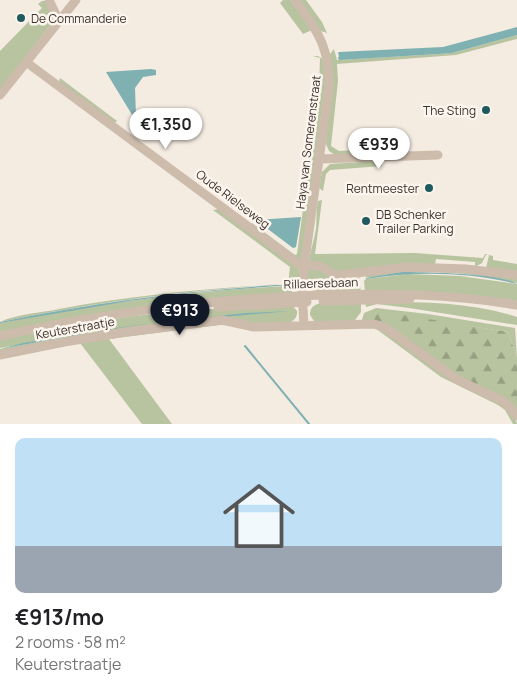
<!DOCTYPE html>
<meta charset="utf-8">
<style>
body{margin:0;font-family:Manrope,sans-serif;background:#f2f2f2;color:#202124;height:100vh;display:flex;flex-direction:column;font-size:19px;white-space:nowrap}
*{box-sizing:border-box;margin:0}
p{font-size:16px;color:#757577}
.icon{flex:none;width:28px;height:28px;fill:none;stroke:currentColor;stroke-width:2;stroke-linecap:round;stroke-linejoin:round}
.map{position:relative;height:424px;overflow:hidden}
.drawer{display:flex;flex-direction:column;background:#fff;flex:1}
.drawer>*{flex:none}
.price{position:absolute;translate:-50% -42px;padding:0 11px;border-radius:18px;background:#fff;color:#222;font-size:16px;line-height:32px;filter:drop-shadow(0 1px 2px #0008)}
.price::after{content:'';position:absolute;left:50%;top:30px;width:15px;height:11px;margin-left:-8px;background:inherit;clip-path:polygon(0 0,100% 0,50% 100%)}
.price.current{background:#111827;color:#fff}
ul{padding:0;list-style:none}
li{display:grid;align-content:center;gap:10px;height:265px;padding:0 15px}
li span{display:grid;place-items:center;height:155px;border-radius:10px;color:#555}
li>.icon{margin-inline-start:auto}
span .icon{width:90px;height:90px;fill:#fffc;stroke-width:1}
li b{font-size:21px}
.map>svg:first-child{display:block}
.green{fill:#b8c4a0}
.forest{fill:url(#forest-firs)}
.water{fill:#7fb0b2}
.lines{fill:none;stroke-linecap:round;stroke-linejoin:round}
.stream{stroke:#7fb0b2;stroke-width:2}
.minor{stroke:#cdbbac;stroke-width:9}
.poi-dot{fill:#1f5a5e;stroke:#fbf5ee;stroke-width:2}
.labels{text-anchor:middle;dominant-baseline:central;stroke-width:5;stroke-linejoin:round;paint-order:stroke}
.poi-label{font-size:12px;fill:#3b302b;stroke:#fbf5ee;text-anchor:start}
.street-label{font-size:12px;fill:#3b302b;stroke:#fbf5ee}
</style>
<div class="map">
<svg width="517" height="424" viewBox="0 0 517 424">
<defs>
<pattern id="forest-firs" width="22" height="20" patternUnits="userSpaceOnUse" patternTransform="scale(1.25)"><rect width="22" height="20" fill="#b8c4a0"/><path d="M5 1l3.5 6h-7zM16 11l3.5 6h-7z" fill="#97a083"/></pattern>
</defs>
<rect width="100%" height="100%" fill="#f4ebe1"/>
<path class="green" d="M283,0h7l22,30 -9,4 -23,-31z
M299,0h7l16,22 5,11 -6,-2z
M42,1h5l7,19 -54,71v-40l42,-43 -4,-4z
M517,35v4l-61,16 -119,9 1,17 -7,65 8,5 51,-3 -2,6 -53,1 -6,-4 -3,-7 4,-90 4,-5 3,11 102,-6 13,-1z
M313,56h5l6,4 1,26 -24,175 -51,-36 2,-2 43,32 2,-1 22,-164 1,-32z
M60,78l57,43 -2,2 -56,-41z
M378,161l3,2 1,3 -52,4 -4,4 -3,17 -4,-3 3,-16 8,-8z
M322,200l-7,54 100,-1 68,5 2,-4 8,2v4l24,4v9l-31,-5 3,-13h-3l-4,8 -7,4v-5l-39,-3 -1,5 -89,9 -37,-10c1,-12 5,-22 7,-34 1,-10 0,-19 2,-28z
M220,209l78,58c3,9 0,19 -7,25l-291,40v-9c96,-19 193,-33 291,-37 -13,-4 -42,1 -57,2 -79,6 -156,18 -234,34 16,-8 41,-9 59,-13 76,-14 152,-21 229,-25l2,-17 -77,-57z
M317,268l44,10 -46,7h19l25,-5 2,12 -47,-1 -7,-10v-11z
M426,269l91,9v5c-36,-9 -78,-13 -115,-11 -12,1 -28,7 -37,5l2,-2z
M408,274l52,2 57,8v19l-152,-11 -1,-11 2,-2z
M330,302h31v10l-6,8 -37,3 -4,-2 -4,-6c0,-12 11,-12 20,-13z
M365,302c51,0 103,-1 152,15v8l-108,-17 -32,-4 -11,3z
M291,304l6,7c2,24 -56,10 -70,7l-227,35v-4l91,-17 -91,16v-9l133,-23 50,-5z
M376,308l52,6 87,14 2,29 -9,-25 -39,-6 -107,-6 2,-7z
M216,322l163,5 122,75 14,15 2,7h-4l-8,-14 -7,-5 -57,-28 -66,-49 -155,-3 -111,14 63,85h-30l-62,-81 -80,16v-3l72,-15z"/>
<path class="forest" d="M379,311l129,21 9,25v55l-147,-90 -1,-8z"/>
<path class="water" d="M517,27v8l-65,18 -13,1 -100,6 -1,-2 1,-2 -1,-3 1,-1 104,-5z
M151,69l5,1v5l-13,2 -8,11 1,28 -2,2 -28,-46z
M301,217l-5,30 -3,1 -37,-28z
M401,272c23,0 100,1 116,12 -49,-12 -102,-13 -151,-5v-1z
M276,285h15l-91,7 -71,9 -129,22v-1c91,-19 183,-31 276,-37z
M290,311l-137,12 -44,6 -109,20 23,-6 43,-7 94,-14 86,-9z"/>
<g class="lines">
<path class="stream" d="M245,346l64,78"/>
<path class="minor" d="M49,0l10,21
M295,0c25,33 37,53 33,96l-25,178 -1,17 2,34
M26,62l274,203 20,1 11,7 8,2 68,-8 59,2 51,6
M0,95l76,-95
M319,159l119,-4
M323,301l87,-2
M218,307l89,-5
M0,336c105,-23 212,-37 320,-41 68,-2 130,-1 197,10
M0,355l64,-13 62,-10 96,-12 32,7 120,-3 12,4 70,51 49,23 12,14"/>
</g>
<g class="poi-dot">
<circle cx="21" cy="18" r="5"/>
<circle cx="486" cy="110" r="5"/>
<circle cx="429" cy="188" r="5"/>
<circle cx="366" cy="221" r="5"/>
</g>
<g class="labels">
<g class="poi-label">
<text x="31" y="18">De Commanderie</text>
<text x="476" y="110" text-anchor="end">The Sting</text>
<text x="419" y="188" text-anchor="end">Rentmeester</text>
<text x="376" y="214">DB Schenker<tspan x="376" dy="14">Trailer Parking</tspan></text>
</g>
<g class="street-label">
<text transform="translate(308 142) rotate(-83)">Haya van Somerenstraat</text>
<text transform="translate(233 199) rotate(37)">Oude Rielseweg</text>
<text transform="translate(321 283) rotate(-2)">Rillaersebaan</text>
<text transform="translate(75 328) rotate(-10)">Keuterstraatje</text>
</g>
</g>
</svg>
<b class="price" style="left:166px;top:150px">€1,350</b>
<b class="price" style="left:379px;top:170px">€939</b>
<b class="price current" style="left:180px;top:336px">€913</b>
</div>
<section class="drawer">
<ul>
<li><span style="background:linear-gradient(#bfe0f5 70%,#9aa5b1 0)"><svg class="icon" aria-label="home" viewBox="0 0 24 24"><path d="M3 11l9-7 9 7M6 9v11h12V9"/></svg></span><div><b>€913/mo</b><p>2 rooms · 58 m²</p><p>Keuterstraatje</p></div></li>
</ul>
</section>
